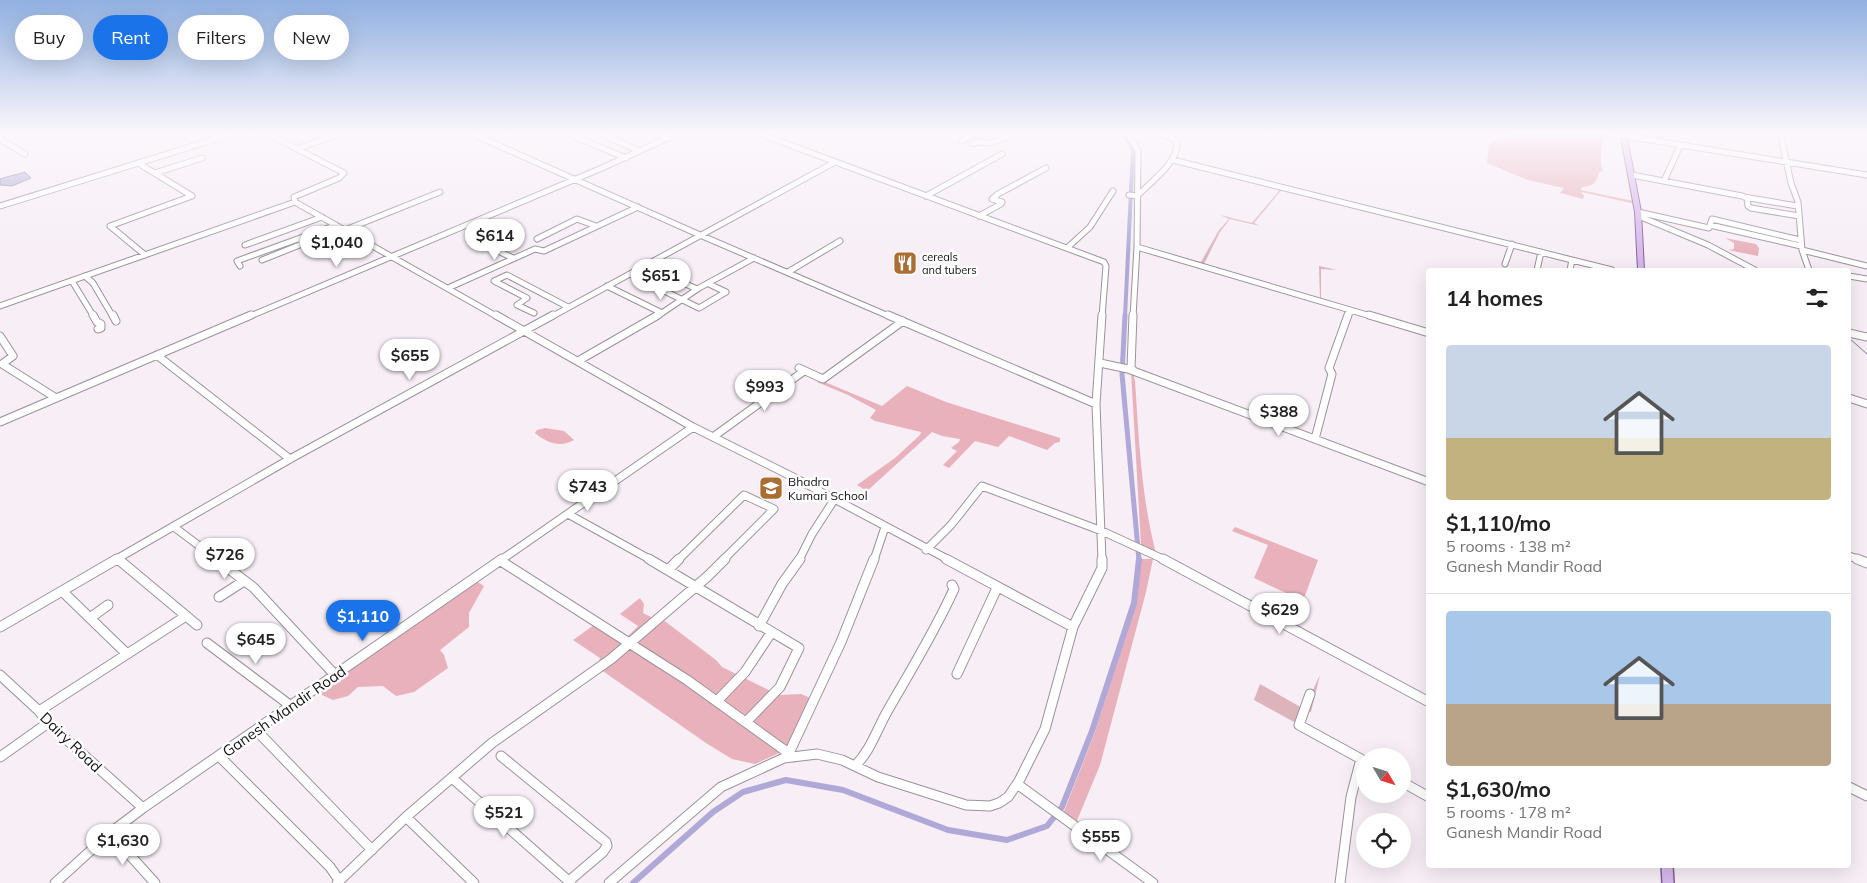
<!DOCTYPE html>
<meta charset="utf-8">
<style>
body{margin:0;font-family:Mulish,sans-serif;background:#f6f6f6;color:#222;height:100vh;display:flex;flex-direction:column;font-size:19px;white-space:nowrap}
*{box-sizing:border-box;margin:0}
p{font-size:16px;color:#767676}
.icon{flex:none;width:28px;height:28px;fill:none;stroke:currentColor;stroke-width:2;stroke-linecap:round;stroke-linejoin:round}
.map{position:relative;flex:1;overflow:hidden}
.sheet{position:absolute;left:1426px;top:268px;width:425px;height:600px;display:flex;flex-direction:column;background:#fff;border-radius:5px;box-shadow:0 5px 20px #0002}
.sheet>*{flex:none}
.hud{position:absolute;left:15px;top:15px;width:475px;height:45px;display:flex;gap:10px}
.needle{width:32px;rotate:128deg}
.tools{position:absolute;left:1356px;top:748px;display:grid;gap:10px}
.tools a{display:grid;place-items:center;width:55px;height:55px;border-radius:50%;background:#fff;box-shadow:0 5px 20px #0002;font-size:25px}
.price{position:absolute;translate:-50% -42px;padding:0 11px;border-radius:18px;background:#fff;color:#222;font-size:16px;line-height:32px;filter:drop-shadow(0 1px 2px #0008)}
.price::after{content:'';position:absolute;left:50%;top:30px;width:15px;height:11px;margin-left:-8px;background:inherit;clip-path:polygon(0 0,100% 0,50% 100%)}
.price.on{background:#1a73e8;color:#fff}
ul{padding:0;list-style:none}
li{display:grid;align-content:center;gap:10px;height:265px;padding:0 20px}
li+li{border-top:1px solid #e0e0e0}
li span{display:grid;place-items:center;height:155px;border-radius:5px;color:#555}
li>.icon{margin-inline-start:auto}
span .icon{width:90px;height:90px;fill:#fffc;stroke-width:1}
li b{font-size:21px}
h2{display:flex;justify-content:space-between;align-items:center;height:60px;padding:0 20px;font-size:21px}
.pill{padding:0 18px;border-radius:22px;background:#fff;box-shadow:0 5px 20px #0002;font-size:18px;line-height:45px}
.pill.on{background:#1a73e8;color:#fff}
.map>svg:first-child{display:block}
.green{fill:#ddb4bb}
.forest{fill:#e8b1bb}
.water{fill:#b0a9d7;stroke:#827c9d}
.lines{fill:none;stroke-linecap:round;stroke-linejoin:round}
.stream{stroke:#827c9d;stroke-width:1}
.canal-far2{stroke:#b0a9d7;stroke-width:4}
.canal-far1{stroke:#b0a9d7;stroke-width:5}
.canal{stroke:#b0a9d7;stroke-width:6}
.minor-far2-casing{stroke:#9b939a;stroke-width:7}
.minor-far1-casing{stroke:#9b939a;stroke-width:9}
.minor-casing{stroke:#9b939a;stroke-width:11}
.major-far1-casing{stroke:#815f98;stroke-width:8}
.major-casing{stroke:#815f98;stroke-width:14}
.minor-far2{stroke:#fff;stroke-width:5}
.minor-far1{stroke:#fff;stroke-width:7}
.minor{stroke:#fff;stroke-width:9}
.major-far1{stroke:#d6b8eb;stroke-width:6}
.major{stroke:#d6b8eb;stroke-width:11}
.labels{text-anchor:middle;dominant-baseline:central;stroke-width:5;stroke-linejoin:round;paint-order:stroke}
.far-poi-label{font-size:11px;fill:#161315;stroke:#fff;text-anchor:start}
.poi-label{font-size:12px;fill:#161315;stroke:#fff;text-anchor:start}
.near-street-label{font-size:15px;fill:#161315;stroke:#fff}
</style>
<div class="map">
<svg width="1867" height="883" viewBox="0 0 1867 883">
<rect width="100%" height="100%" fill="#f7eef6"/>
<path class="green" d="M1282,187h2l-30,36 6,3 -30,-7 -10,13 -16,32 116,35 -1,-33 18,4 -16,-1v31l-179,-53 59,15 18,-32 10,-11 -9,-4 32,8z
M1320,675l-9,37 -7,-3 -10,13 -40,-22 6,-16 44,25z"/>
<path class="forest" d="M1524,132l80,2c-1,11 -6,27 -1,36l-4,3c-3,10 -6,13 -17,14l-1,3 52,11 -1,2 -51,-11 3,4 -1,3 -23,-6 4,-5 -36,-8 -41,-17 2,-20z
M1725,238l31,6 3,4 -1,8 -30,-6 6,-1v-6z
M1131,371l2,1 2,9c4,58 6,115 21,172l-15,-8z
M820,380l62,26 25,-20 39,16 114,36v4l-5,1 -8,7 -38,-14 -11,11 -23,-6 -26,27 -6,-3 14,-14 -6,-3 8,-6 1,-3 -18,-3 -10,-4 -65,59 -10,-6 38,-27 25,-23 1,-3 -46,-11 -5,-3 6,-8 -28,-15 -31,-13z
M545,428l19,3 10,9c-14,8 -27,3 -39,-7l2,-3z
M1235,527l83,33 -15,41 -49,-23 14,-33 -36,-14z
M1141,559h12l-7,33 -46,173 -24,58 -13,-9 32,-82 41,-128z
M476,581l8,5 -15,27v14l-29,23 4,5 4,13 -34,24 -18,4 -13,-10 -25,1 -10,9 -15,4 -11,-5v-7z
M640,598l4,6 -1,9 8,4 11,2 54,41 6,7 57,28 22,-1 14,6 -3,13 -28,38 -29,13 -23,-5 -26,-16 -109,-76 3,-9 -27,-18 21,-15 30,15 14,-14 -18,-12z"/>
<path class="water" d="M25,172l6,6 -19,8 -12,-1v-6l3,-1z"/>
<g class="lines">
<path class="stream" d="M1849,338l18,16"/>
<path class="canal-far2" d="M1123,132l10,17 -8,168"/>
<path class="canal-far1" d="M1125,315l-3,59 17,186"/>
<path class="canal" d="M633,883l80,-71 30,-20 43,-12 57,10 105,40 59,10 40,-14 15,-19 30,-76 42,-128 5,-44"/>
<g class="minor-far2-casing">
<path id="minor-far2" d="M264,132l80,41 -5,5 -45,19 1,5
M468,132l232,103 191,82
M597,132l42,19
M659,132l12,5
M755,132l349,130 2,4 -4,51
M1127,132l11,19 -1,96 237,70
M1600,132l267,43
M1780,132l11,51 7,19 4,48 7,20
M571,135l55,23
M0,139l25,15
M962,141l13,-9
M973,144l6,-2 11,1 28,-11
M297,149l48,-17
M1173,160l439,110
M138,163l54,33 -82,30 35,29
M155,173l47,-15
M1632,175l110,21 5,2 1,8 3,2 48,8
M1664,181l16,-35
M1129,195l9,1
M1138,195c12,-12 45,-37 38,-55l-21,-8
M926,196l76,-42
M1744,197l53,9
M0,206l238,-74
M1638,212l71,16 1,-3 91,21
M979,216l22,-12 1,-2 -10,-3 6,-5 48,-26
M1641,217l67,28 47,25
M1710,225l2,-6 88,21
M345,230l95,-38
M537,239l40,-20 19,7
M245,245l77,-28
M485,245l28,13
M1067,248l23,-21 23,-36
M1802,250l65,16
M262,260l40,-16 -2,-6
M1505,264l7,-20
M240,266l-3,-5 99,-36
M645,266l52,23
M1537,270l4,-18
M1570,270l2,-10
M788,272l52,-31
M630,274l69,34 27,-16 -17,-8
M85,276l8,7 20,34
M1849,276l18,3
M72,281l22,36
M607,286l55,27
M448,288l87,-39 9,2 94,-44
M0,306l295,-104 203,115
M534,313l-17,-8 10,-7 -33,-17 13,-6 61,32
M248,317l354,-149 79,-36
M551,317l284,-155
M656,317l43,-29 55,-30
M1133,317l4,-70
M1348,317l2,-7"/>
</g>
<g class="minor-far1-casing">
<path id="minor-far1" d="M93,315l4,7 4,2v4l-3,1
M113,315l3,6
M496,315l197,112 102,51 154,82
M888,315l208,89
M1133,315l-2,53 3,3
M1369,315l60,18
M1849,333l18,4
M0,336l13,20 -11,8 54,34
M158,356l132,103
M578,361l80,-46
M1100,363l28,6 301,113
M799,368l24,11 80,-58
M1849,398l18,6
M0,422l251,-107
M713,437l91,-66
M1315,439l17,-65 -3,-6 19,-53
M568,514l83,46
M174,527l44,33
M926,550l25,-25 31,-39 120,45 63,29
M1849,556l11,4
M118,559l2,1
M115,560l175,-101 263,-144
M501,560l192,-133
M678,560l66,-65 30,14 -51,51
M799,560l13,-26 22,-34
M874,560l11,-33
M1102,560l-6,-156 6,-89"/>
</g>
<g class="minor-casing">
<path id="minor" d="M118,559l79,66
M216,559l38,29 81,87
M649,559l150,89 -19,39 -33,34
M1163,559l266,143
M1857,559l10,4
M501,561l186,119 107,77
M668,570l11,-11
M62,591l65,63
M219,597l25,-16
M90,618l18,-13
M759,626l23,-42 18,-25
M0,627l117,-68
M1073,627l29,-59v-9
M207,643l84,63
M957,674l40,-86
M0,675l39,36 9,12 95,85
M1310,694l-11,31 62,34 -10,38 -11,86
M717,701l28,-29 26,-39
M39,711l147,-95
M256,730l116,120
M789,753l52,-111 33,-83
M219,756l111,111 9,13
M501,756l105,86 1,4 -4,6 -34,29
M0,757l48,-34
M855,766c16,-16 22,-37 33,-56 23,-40 47,-79 66,-121l-2,-4
M452,778l119,105
M1402,782l27,15
M1017,784l136,99
M1849,787l18,9
M406,817l68,66
M110,833l45,50
M55,883l55,-50 33,-25 359,-249
M337,883l69,-66 86,-74 119,-84 97,-83 17,-17
M609,883l112,-96 63,-29 33,-4 25,6 36,17 88,28 24,1 9,-3 9,-6 11,-16 26,-52 28,-102 -127,-68"/>
</g>
<g class="major-far1-casing">
<path id="major-far1" d="M1623,132l15,80 3,58"/>
</g>
<g class="major-casing">
<path id="major" d="M1667,865l1,18"/>
</g>
<use href="#minor-far2" class="minor-far2"/>
<use href="#minor-far1" class="minor-far1"/>
<use href="#minor" class="minor"/>
<use href="#major-far1" class="major-far1"/>
<use href="#major" class="major"/>
</g>
<linearGradient id="sky" x2="0" y2="1"><stop stop-color="#91b0e1"/><stop offset="0.52" stop-color="#fbf7fb"/><stop offset="1" stop-color="#fbf7fb" stop-opacity="0"/></linearGradient>
<rect width="1867" height="256" fill="url(#sky)"/>
<defs>
<g id="restaurant-square" transform="scale(1.25)"><rect x="-9" y="-9" width="18" height="18" rx="4" fill="#aa6d32" stroke="#fff"/><path d="M-5-6h1v4h1v-4h1v4h1v-4h1v5L-1.5 .5V6h-2V.5L-5-1ZM5-6V6H3V1.5H1.5Q1.5-4 5-6Z" fill="#fff"/></g>
<g id="school-square" transform="scale(1.25)"><rect x="-9" y="-9" width="18" height="18" rx="4" fill="#aa6d32" stroke="#fff"/><path d="M0-5L7-2L0 1L-7-2ZM-4 1L0 2.5L4 1V4Q0 6-4 4Z" fill="#fff"/></g>
</defs>
<g fill-rule="evenodd">
<use href="#restaurant-square" x="905" y="263"/>
<use href="#school-square" x="771" y="488"/>
</g>
<g class="labels">
<g class="far-poi-label">
<text x="922" y="257">cereals<tspan x="922" dy="13">and tubers</tspan></text>
</g>
<g class="poi-label">
<text x="788" y="481">Bhadra<tspan x="788" dy="14">Kumari School</tspan></text>
</g>
<g class="near-street-label">
<text transform="translate(284 711) rotate(-35)">Ganesh Mandir Road</text>
<text transform="translate(71 742) rotate(44)">Dairy Road</text>
</g>
</g>
</svg>
<div class="tools">
<a><svg class="needle" viewBox="-14 -14 28 28"><path d="M0-13l5 13h-10z" fill="#e53935"/><path d="M0 13l5-13h-10z" fill="#767676"/></svg></a>
<a><svg class="icon" aria-label="locate" viewBox="0 0 24 24"><circle cx="12" cy="12" r="6"/><path d="M12 2v4M12 18v4M2 12h4M18 12h4"/></svg></a>
</div>
<b class="price" style="left:495px;top:261px">$614</b>
<b class="price" style="left:337px;top:268px">$1,040</b>
<b class="price" style="left:661px;top:301px">$651</b>
<b class="price" style="left:410px;top:381px">$655</b>
<b class="price" style="left:765px;top:412px">$993</b>
<b class="price" style="left:1279px;top:437px">$388</b>
<b class="price" style="left:588px;top:512px">$743</b>
<b class="price" style="left:225px;top:580px">$726</b>
<b class="price" style="left:1280px;top:635px">$629</b>
<b class="price on" style="left:363px;top:642px">$1,110</b>
<b class="price" style="left:256px;top:665px">$645</b>
<b class="price" style="left:504px;top:838px">$521</b>
<b class="price" style="left:1101px;top:862px">$555</b>
<b class="price" style="left:123px;top:866px">$1,630</b>
<div class="hud">
<a class="pill">Buy</a>
<a class="pill on">Rent</a>
<a class="pill">Filters</a>
<a class="pill">New</a>
</div>
<section class="sheet">
<h2>14 homes<svg class="icon" aria-label="filters" viewBox="0 0 24 24"><path d="M4 7h16M4 17h16"/><circle cx="9" cy="7" r="2"/><circle cx="15" cy="17" r="2"/></svg></h2>
<ul>
<li><span style="background:linear-gradient(#c9d6e8 60%,#c2b280 0)"><svg class="icon" aria-label="home" viewBox="0 0 24 24"><path d="M3 11l9-7 9 7M6 9v11h12V9"/></svg></span><div><b>$1,110/mo</b><p>5 rooms · 138 m²</p><p>Ganesh Mandir Road</p></div></li>
<li><span style="background:linear-gradient(#a9c7e8 60%,#b9a48a 0)"><svg class="icon" aria-label="home" viewBox="0 0 24 24"><path d="M3 11l9-7 9 7M6 9v11h12V9"/></svg></span><div><b>$1,630/mo</b><p>5 rooms · 178 m²</p><p>Ganesh Mandir Road</p></div></li>
</ul>
</section>
</div>
